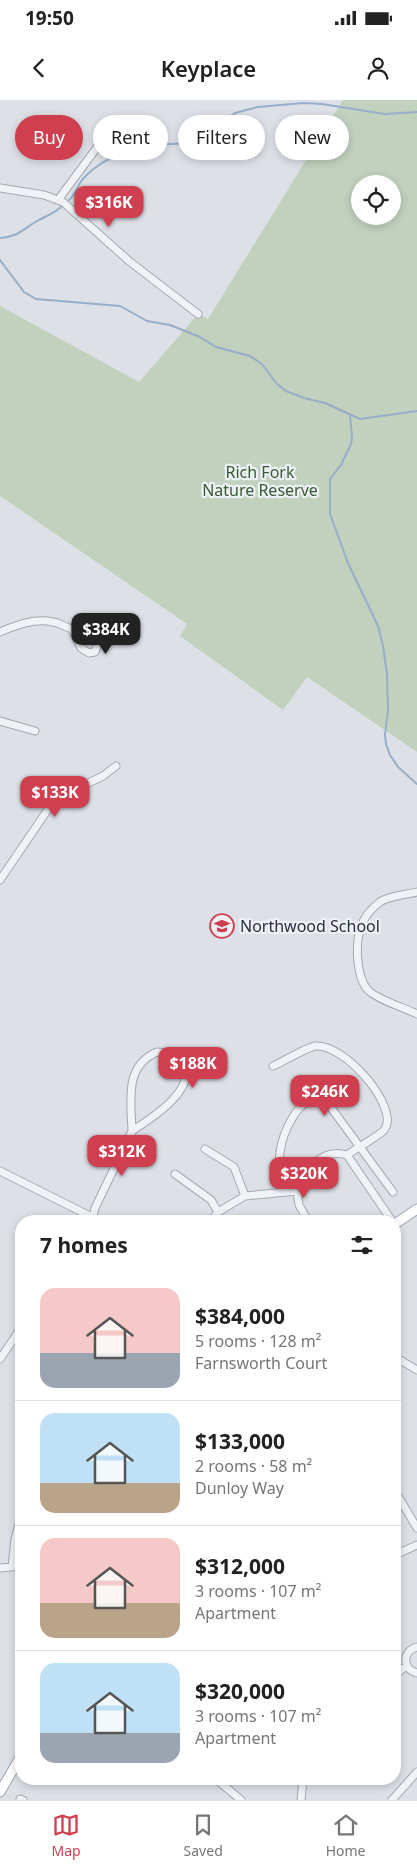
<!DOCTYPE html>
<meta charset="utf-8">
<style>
body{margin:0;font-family:"Noto Sans",sans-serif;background:#f2f2f2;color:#222;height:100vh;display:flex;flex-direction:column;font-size:19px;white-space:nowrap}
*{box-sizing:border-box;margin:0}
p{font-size:16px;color:#767676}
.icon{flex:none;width:28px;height:28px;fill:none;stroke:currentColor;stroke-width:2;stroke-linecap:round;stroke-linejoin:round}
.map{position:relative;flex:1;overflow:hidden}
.details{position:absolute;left:15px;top:1115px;width:386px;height:570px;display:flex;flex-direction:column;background:#fff;border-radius:20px;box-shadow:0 2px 8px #0003}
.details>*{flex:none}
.banner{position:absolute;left:15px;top:15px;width:388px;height:45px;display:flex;gap:10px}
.tools{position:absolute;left:351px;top:75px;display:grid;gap:10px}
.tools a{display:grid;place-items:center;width:50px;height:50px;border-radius:50%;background:#fff;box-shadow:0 2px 8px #0003;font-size:25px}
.price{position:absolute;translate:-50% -42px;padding:0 11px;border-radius:10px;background:#cf3f4f;color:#fff;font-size:16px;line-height:32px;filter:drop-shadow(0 1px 2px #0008)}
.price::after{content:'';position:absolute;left:50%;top:30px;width:15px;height:11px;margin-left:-8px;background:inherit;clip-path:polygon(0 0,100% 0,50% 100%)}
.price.current{background:#222;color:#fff}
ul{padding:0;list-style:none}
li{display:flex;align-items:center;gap:15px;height:125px;padding:0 25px}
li+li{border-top:1px solid #e0e0e0}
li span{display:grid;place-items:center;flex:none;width:140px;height:100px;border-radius:15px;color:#555}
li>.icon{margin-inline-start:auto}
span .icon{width:60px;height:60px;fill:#fffc;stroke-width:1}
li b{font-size:21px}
h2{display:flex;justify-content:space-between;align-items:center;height:60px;padding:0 25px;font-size:21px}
.tag{padding:0 18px;border-radius:22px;background:#fff;box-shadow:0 2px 8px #0003;font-size:18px;line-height:45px}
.tag.current{background:#cf3f4f;color:#fff}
.status{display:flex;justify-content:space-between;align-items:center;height:35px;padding:0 25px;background:#fff;direction:ltr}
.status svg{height:14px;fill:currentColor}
header{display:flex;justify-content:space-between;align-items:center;height:65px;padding:0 25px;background:#fff;font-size:22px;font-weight:600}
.tab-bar{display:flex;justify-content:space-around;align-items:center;height:70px;border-top:1px solid #e0e0e0;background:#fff;font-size:14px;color:#767676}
.tab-bar a{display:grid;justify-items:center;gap:2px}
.tab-bar .current{color:#cf3f4f}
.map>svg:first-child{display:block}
.green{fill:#c2d1be;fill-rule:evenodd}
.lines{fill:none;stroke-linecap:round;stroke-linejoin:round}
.stream{stroke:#97adc8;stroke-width:2}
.minor-casing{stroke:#a3a8b1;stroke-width:9}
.major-casing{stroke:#9da5b3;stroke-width:11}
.minor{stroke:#f0f2f6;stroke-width:7}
.major{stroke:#fff;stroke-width:9}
.labels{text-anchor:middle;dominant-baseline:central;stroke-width:4.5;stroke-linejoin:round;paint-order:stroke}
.park-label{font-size:16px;fill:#395a34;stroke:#edf0f5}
.poi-label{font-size:16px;fill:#272e3e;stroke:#edf0f5;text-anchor:start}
</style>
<div class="status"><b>19:50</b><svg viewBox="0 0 49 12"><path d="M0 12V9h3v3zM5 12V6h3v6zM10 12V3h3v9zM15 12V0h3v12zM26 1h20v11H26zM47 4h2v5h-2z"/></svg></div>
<header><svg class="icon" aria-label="back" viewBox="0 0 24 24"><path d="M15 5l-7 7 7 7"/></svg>Keyplace<svg class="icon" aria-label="person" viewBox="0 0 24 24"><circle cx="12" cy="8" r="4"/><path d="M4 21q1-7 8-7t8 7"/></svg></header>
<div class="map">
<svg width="417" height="1700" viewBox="0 0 417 1700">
<rect width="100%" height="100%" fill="#dde1e7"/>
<path class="green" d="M343,0h74v652l-110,-75 -24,33 -103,-74 7,-12 -187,-128v-190l139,76 59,-68 10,5zM360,84h32v32h-32z"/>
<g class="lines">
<path class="stream" d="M151,45l39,-2 15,-8 30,-22 23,-6 45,-4 19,1 63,10 32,-2
M69,100c6,-5 8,-13 13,-20 16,-19 37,-26 59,-34
M0,138c18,-1 23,-9 37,-17 9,-5 16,-7 24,-14
M0,160l24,32 12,7 84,7 27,15 23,4 30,12 16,10 34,9 12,8 14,19 10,8 18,7 21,5 35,16 57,-8
M350,315l2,22 -1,7 -10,21 -11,14v35l18,49 30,63 5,20 4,28 1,36 -3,25 1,9 4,11 8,12 19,17"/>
<g class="minor-casing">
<path id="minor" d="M0,88l44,7 19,7 66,59 69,53
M58,100l40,-54c15,-15 37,-9 57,-8
M0,532c16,-7 35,-14 53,-10 7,1 12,5 19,7 13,3 16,-1 27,12l-4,11 -6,1 -8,-5 -9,-19
M0,621l35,10
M0,780l53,-78 6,-5 44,-21 13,-10
M417,792c-12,3 -27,3 -37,10 -8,6 -16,15 -19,25 -6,16 -5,50 7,63 8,9 37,18 49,24
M157,952c11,1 20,3 26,13 15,25 -35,55 -51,66 -1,-30 -8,-65 25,-79z
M273,966c9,-4 33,-18 42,-20 29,-3 84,60 70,83 -4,6 -30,20 -38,26
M205,1049l29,18 11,29 52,-5c10,-20 23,-44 50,-36l45,66
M0,1071l100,50
M175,1074l36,26 7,12
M281,1091c-1,-13 -3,-26 -1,-39 2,-16 17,-56 39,-52 3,0 7,3 10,5l64,87
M297,1091l2,14 9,16
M92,1121l3,-13 37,-77
M211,1121l7,-9 27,-16
M395,1257l22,13
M0,1259l21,-31
M395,1391l22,37
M395,1455l22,-10
M12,1467l3,-28 6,-22
M0,1468l21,-2
M417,1547c-15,4 -15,22 0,26
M395,1574l12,-8
M216,1679l25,21
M20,1699l3,1
M301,1700l2,-21
M392,1700l25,-28"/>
</g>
<g class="major-casing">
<path id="major" d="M395,1124l22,-15
M0,1692l21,-36"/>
</g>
<use href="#minor" class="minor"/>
<use href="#major" class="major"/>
</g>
<defs>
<g id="school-ring" transform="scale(1.25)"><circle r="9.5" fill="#edf0f5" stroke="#cf3f4f" stroke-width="1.5"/><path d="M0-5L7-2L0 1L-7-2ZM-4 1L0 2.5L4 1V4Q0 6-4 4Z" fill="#cf3f4f"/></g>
</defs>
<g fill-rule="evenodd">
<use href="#school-ring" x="222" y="826"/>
</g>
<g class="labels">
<g class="park-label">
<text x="260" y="372">Rich Fork<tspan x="260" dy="18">Nature Reserve</tspan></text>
</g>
<g class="poi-label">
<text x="240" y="826">Northwood School</text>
</g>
</g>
</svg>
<div class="tools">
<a><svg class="icon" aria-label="locate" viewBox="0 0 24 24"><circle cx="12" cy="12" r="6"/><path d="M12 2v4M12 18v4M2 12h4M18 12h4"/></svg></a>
</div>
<b class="price" style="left:109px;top:128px">$316K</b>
<b class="price current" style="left:106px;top:555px">$384K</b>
<b class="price" style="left:55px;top:718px">$133K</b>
<b class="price" style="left:193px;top:989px">$188K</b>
<b class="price" style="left:325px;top:1017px">$246K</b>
<b class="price" style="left:122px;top:1077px">$312K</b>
<b class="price" style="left:304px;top:1099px">$320K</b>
<div class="banner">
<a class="tag current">Buy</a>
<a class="tag">Rent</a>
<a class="tag">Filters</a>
<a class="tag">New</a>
</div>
<section class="details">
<h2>7 homes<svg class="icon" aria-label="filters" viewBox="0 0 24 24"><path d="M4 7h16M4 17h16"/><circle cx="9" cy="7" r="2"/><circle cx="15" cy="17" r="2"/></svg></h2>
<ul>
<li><span style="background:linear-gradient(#f6c9c9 65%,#9aa5b1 0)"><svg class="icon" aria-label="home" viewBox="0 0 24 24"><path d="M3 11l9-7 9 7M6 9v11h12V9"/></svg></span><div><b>$384,000</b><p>5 rooms · 128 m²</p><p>Farnsworth Court</p></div></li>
<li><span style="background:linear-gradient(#bfe0f5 70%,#b9a48a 0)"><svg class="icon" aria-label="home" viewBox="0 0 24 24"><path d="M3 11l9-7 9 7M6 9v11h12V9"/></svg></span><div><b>$133,000</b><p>2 rooms · 58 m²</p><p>Dunloy Way</p></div></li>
<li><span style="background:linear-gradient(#f6c9c9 65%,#b9a48a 0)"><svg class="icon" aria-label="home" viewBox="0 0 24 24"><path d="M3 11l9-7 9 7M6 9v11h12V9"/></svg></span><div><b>$312,000</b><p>3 rooms · 107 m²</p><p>Apartment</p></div></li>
<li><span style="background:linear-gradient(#bfe0f5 70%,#9aa5b1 0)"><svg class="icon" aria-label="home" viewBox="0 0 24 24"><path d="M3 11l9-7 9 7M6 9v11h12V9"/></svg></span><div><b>$320,000</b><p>3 rooms · 107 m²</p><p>Apartment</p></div></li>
</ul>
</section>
</div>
<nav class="tab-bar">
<a class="current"><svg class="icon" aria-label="map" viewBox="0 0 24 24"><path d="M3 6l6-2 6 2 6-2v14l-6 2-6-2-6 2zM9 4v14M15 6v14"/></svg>Map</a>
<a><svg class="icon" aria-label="saved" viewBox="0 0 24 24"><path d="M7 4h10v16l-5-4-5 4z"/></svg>Saved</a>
<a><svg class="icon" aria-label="home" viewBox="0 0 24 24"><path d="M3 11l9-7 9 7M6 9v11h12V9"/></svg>Home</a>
</nav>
